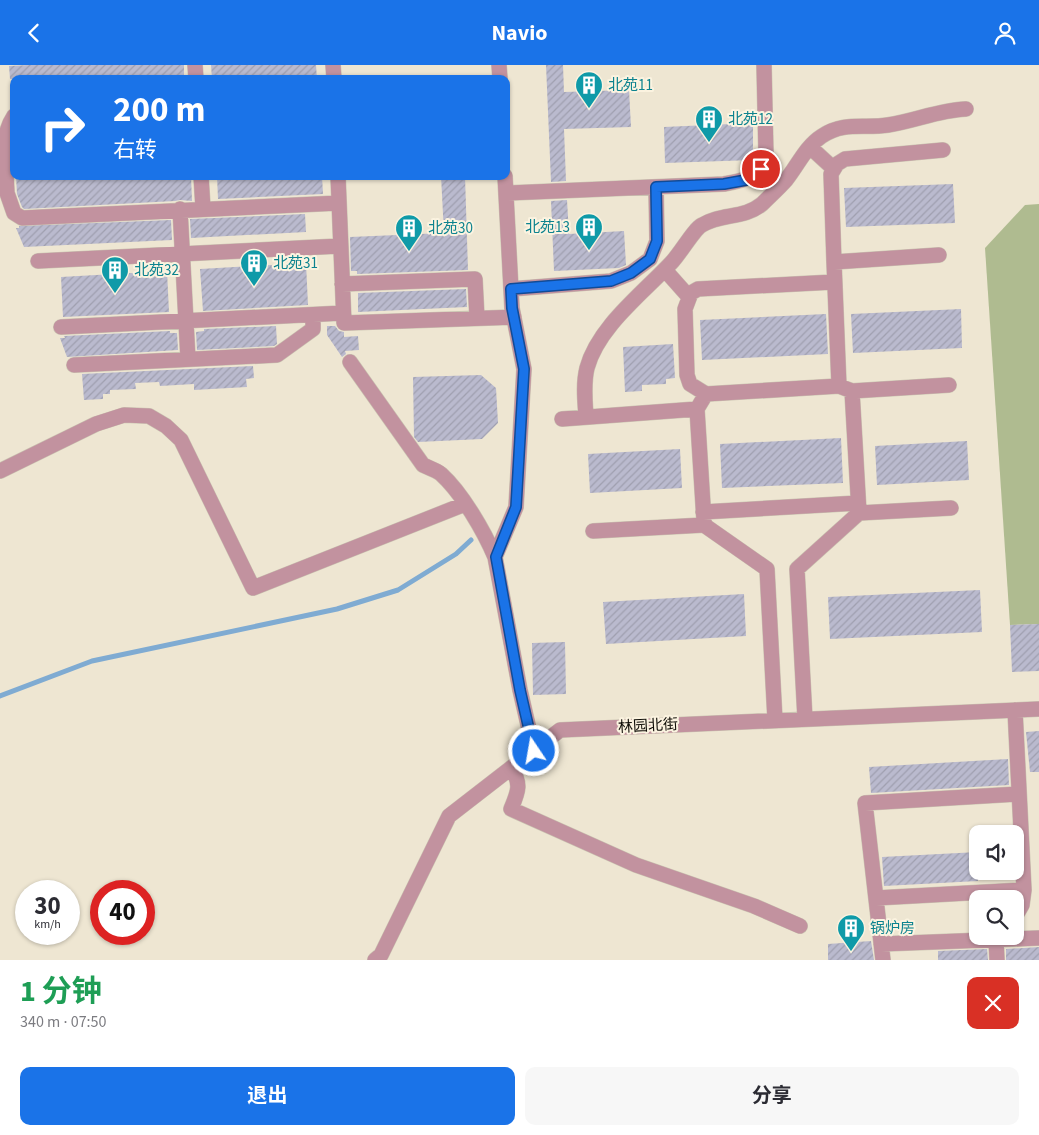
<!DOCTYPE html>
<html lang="zh">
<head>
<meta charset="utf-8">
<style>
  :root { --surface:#fff; --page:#f7f7f7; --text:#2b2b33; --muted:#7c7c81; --accent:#1a73e8 }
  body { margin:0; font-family:"Source Sans 3","Noto Sans SC",sans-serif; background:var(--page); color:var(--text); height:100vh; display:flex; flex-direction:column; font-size:19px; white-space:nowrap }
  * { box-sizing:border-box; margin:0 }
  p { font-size:16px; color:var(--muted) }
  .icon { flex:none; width:28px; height:28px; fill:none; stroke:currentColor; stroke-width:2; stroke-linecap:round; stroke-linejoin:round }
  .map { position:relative; height:895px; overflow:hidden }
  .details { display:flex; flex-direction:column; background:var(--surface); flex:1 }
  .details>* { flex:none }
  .hud { position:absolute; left:10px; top:10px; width:500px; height:105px; border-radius:10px; box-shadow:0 1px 4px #0004; background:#1a73e8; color:#fff; overflow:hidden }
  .fabs { position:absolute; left:969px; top:760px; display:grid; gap:10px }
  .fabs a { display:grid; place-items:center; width:55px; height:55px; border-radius:10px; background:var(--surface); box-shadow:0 1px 4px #0004; font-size:25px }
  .speed { position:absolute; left:15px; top:815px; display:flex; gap:10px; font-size:25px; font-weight:700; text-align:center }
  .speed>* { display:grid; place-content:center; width:65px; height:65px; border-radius:50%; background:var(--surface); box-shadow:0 1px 4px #0004; line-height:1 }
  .speed small { font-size:12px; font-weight:400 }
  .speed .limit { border:8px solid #d22; background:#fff; color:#111 }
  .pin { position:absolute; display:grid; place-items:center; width:42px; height:42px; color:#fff; margin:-21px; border:2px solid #fff; border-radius:50%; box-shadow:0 1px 5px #0007 }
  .me { position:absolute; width:55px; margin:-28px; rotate:348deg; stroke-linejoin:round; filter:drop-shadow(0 0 4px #0008) }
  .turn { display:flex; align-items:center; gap:18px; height:105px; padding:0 20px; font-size:22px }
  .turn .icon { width:65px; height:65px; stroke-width:2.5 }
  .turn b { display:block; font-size:35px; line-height:42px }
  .round { display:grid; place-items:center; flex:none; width:52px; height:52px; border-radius:10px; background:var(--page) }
  .headline { display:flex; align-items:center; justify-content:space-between; height:85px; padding:0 20px }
  h1 { font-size:30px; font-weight:700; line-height:38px; color:#1e9e55 }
  .action { display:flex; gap:10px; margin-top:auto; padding:10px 20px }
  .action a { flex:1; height:58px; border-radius:10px; background:var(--accent); color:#fff; font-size:20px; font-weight:700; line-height:58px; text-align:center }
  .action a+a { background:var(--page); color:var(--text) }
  header { display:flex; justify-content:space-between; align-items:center; height:65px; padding:0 20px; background:var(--accent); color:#fff; font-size:22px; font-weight:700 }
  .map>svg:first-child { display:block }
</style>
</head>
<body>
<header><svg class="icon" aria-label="back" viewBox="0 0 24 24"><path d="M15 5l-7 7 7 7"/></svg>Navio<svg class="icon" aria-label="person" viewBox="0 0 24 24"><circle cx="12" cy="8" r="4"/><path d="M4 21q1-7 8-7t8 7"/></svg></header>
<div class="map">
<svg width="1039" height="895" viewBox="0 0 1039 895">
  <defs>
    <pattern id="building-hatch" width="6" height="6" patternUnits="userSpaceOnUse" patternTransform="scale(1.25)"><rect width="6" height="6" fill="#babace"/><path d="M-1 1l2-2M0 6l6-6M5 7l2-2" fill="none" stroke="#9f9faf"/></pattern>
  </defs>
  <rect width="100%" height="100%" fill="#eee6d2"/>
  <path fill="#afbb90" d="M1039,139v420l-29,1 -25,-377 40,-43z"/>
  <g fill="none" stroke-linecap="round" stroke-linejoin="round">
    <path stroke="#7fabd2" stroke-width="5" d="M0,631l92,-35 245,-52 61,-19 58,-36 15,-14"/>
  </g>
  <path fill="url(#building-hatch)" d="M29,0h155v14h-174l-1,-13z
    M211,0h105l1,14h-105z
    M546,0h17l1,27 65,-2 2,37 -67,2 2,52 -15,1z
    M753,58v37l-88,3 -1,-36z
    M16,111h175l1,25 -12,-1 -5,1 -151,8 -2,-2 -5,-13z
    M217,111h105l1,18 -105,5z
    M441,111h24l3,94 -111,4v-3h-6l-1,-34 94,-4z
    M953,119l2,39 -109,4 -2,-39z
    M567,135l2,34 55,-3 2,34 -7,3 -65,3 -3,-70z
    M305,149l1,18 -115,6 -1,-19z
    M171,155l1,20 -148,7 -8,-19h3v-2z
    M306,198l2,42 -105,6 -3,-42z
    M167,206l2,41 -106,5 -2,-40z
    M466,224l1,18 -109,5v-19z
    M961,244l1,39 -109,5 -2,-39z
    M826,249l2,40 -126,6 -2,-40z
    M276,261l1,18 -3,2 -77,4 -1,-18 8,-1v-2z
    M327,261h8l4,5 5,1v5l14,-1 1,14 -14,1 1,3 -4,3 -15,-22z
    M170,266v2h7l1,17 -111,7 -7,-19h5l-1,-2z
    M673,279l2,34 -9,1v5l-24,1v6l-17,1 -2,-45z
    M253,301l1,12 -8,1 1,8 -53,3v-6l-34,2 -1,-4 -24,1 1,6 -26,1v4h-7v5l-19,1 -2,-26z
    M481,310l15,13 2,35 -16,16 -64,3 -4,-5 -1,-60z
    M841,373l2,45 -121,5 -2,-44z
    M967,376l2,39 -92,5 -2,-39z
    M680,384l2,39 -92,5 -2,-39z
    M980,525l2,42 -152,7 -2,-42z
    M744,529l2,42 -140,8 -3,-42z
    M1039,559v47l-27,1 -2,-47z
    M565,577l1,52 -33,1 -1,-52z
    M1039,666v41h-9l-4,-40z
    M1008,694l1,26 -138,8 -2,-26z
    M978,787v29l-94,5 -2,-29z
    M871,876l3,19h-46v-16z
    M1039,882v13h-33v-11z
    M987,884l1,11h-50v-9z"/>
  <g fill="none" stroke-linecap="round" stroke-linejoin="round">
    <g stroke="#cac3b1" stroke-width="16">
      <path id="minor" d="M195,0l1,14
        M333,0l1,14
        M499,0l1,14
        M14,51c-8,12 -10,26 -9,39h9
        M810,82l24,22
        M5,90l2,38 7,20 8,5 317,-15
        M201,111l2,32
        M338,111l6,147 170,-6
        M505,111l7,132 12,61 -8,138 -21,50 25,133 14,61
        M506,128l218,-9c23,-4 33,-6 42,-29l-2,-90
        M180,144l8,150
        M38,196l302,-15
        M834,197l-3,-88 6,-10 8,-5 98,-9
        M665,205l24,27
        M342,219l133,-5 2,39
        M511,224l100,-8 20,-8 19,-14 7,-18 -1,-54
        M61,262l282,-14
        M350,297l73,103c6,3 13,5 18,9 21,19 43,57 54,83
        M74,300l203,-10 36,-26v-14
        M839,321l-5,-124 105,-7
        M852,326l7,121
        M706,329l-16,-10 -3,-9 -2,-66 6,-16 7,-4 136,-7
        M697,344l7,112
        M586,352c-1,-16 -3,-33 1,-49 11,-41 56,-75 84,-105 9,-9 23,-34 31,-38 19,-12 42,-6 60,-21 8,-8 17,-16 24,-24 12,-15 20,-34 36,-44 23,-15 42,-7 66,-11 27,-4 51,-15 78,-16
        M562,354l135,-10 9,-15 133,-8 13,5 97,-6
        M0,406l96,-47 28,-9 25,1 17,10 15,14 72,148 212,-84
        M703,447l155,-9
        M593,466l111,-6 63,44 8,151
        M805,654l-8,-150 62,-56 92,-5
        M511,703c11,16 7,24 0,41l125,56 118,41 46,20
        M876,833l148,-8
        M1015,852l7,-12 2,-15 -9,-180
        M881,879l158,-6
        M375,895l6,-5 68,-139 111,-86 479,-21
        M883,895l-18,-157 154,-9
        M997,895l-1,-21 3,-3"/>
    </g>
    <use href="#minor" stroke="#c2929f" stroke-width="15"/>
  </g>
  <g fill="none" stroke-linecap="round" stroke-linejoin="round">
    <g stroke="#114b97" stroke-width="12">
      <path id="route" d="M534,686l-14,-61 -24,-133 20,-50 8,-138 -12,-61 -1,-19 100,-8 20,-8 19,-14 7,-18 -1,-54 68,-3 22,-4 15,-11"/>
    </g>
    <use href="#route" stroke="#1a73e8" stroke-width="9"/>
  </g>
  <defs>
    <g id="building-pin" transform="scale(1.4375)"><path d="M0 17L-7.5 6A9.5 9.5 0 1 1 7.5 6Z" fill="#0f9aa8" stroke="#fbf3e0"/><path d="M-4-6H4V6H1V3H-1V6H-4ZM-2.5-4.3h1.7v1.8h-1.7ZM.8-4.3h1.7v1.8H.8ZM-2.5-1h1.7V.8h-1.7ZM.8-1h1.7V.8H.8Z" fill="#fff"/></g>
  </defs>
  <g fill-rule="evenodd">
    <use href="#building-pin" x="589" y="20"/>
    <use href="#building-pin" x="709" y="54"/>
    <use href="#building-pin" x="589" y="162"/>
    <use href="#building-pin" x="409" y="163"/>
    <use href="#building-pin" x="254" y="198"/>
    <use href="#building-pin" x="115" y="205"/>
    <use href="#building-pin" x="851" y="863"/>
  </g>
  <g text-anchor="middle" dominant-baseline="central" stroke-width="4" stroke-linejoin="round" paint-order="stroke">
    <g font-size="15" fill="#0d838f" stroke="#fbf3e0" text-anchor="start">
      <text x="608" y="20">北苑11</text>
      <text x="728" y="54">北苑12</text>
      <text x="570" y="162" text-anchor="end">北苑13</text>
      <text x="428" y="163">北苑30</text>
      <text x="273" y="198">北苑31</text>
      <text x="134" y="205">北苑32</text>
      <text x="870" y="863">锅炉房</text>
    </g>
    <g font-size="15" fill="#0e0c06" stroke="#fbf3e0">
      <text transform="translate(648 661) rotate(-3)">林园北街</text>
    </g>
  </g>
</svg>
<div class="fabs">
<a><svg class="icon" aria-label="sound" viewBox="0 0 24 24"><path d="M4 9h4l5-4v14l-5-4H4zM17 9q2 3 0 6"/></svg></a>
<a><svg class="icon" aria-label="search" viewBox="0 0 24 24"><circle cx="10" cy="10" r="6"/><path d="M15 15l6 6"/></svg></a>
</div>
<div class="speed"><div>30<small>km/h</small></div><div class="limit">40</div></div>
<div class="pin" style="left:761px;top:104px;background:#d93025"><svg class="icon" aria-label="arrive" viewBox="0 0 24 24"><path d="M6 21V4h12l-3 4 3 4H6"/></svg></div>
<svg class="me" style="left:534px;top:686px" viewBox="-20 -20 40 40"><circle r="17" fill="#1a73e8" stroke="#fff" stroke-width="3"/><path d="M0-11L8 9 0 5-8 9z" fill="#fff"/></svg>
<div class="hud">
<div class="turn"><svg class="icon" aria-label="right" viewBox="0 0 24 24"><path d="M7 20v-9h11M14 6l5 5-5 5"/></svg><div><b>200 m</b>右转</div></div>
</div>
</div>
<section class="details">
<div class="headline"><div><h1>1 分钟</h1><p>340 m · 07:50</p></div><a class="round" style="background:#d93025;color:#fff"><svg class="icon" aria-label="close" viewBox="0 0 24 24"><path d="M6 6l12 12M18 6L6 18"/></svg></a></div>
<div class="action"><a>退出</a><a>分享</a></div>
</section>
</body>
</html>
